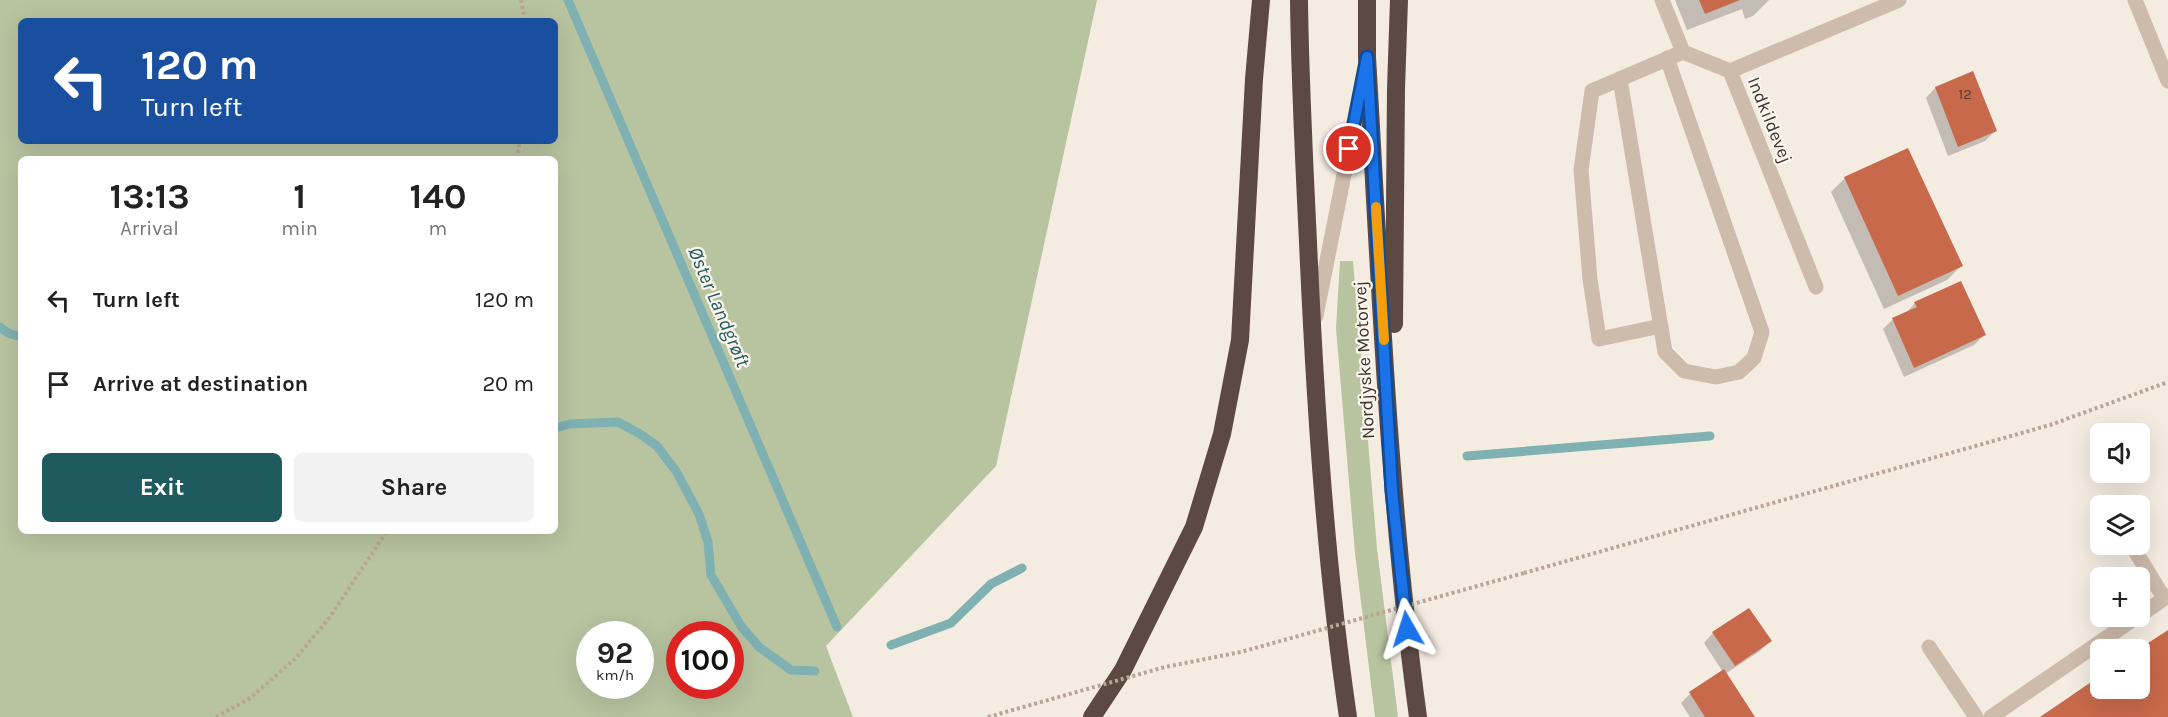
<!DOCTYPE html>
<html lang="en">
<head>
<meta charset="utf-8">
<style>
  :root { --surface:#fff; --page:#f2f2f2; --text:#222; --muted:#767676; --accent:#1f5a5e }
  body { margin:0; font-family:Karla,sans-serif; background:var(--page); color:var(--text); height:100vh; display:flex; flex-direction:column; font-size:22px; white-space:nowrap }
  * { box-sizing:border-box; margin:0 }
  p { font-size:20px; color:var(--muted) }
  .icon { flex:none; width:33px; height:33px; fill:none; stroke:currentColor; stroke-width:2; stroke-linecap:round; stroke-linejoin:round }
  .map { position:relative; flex:1; overflow:hidden }
  .panel { position:absolute; left:18px; top:156px; width:540px; height:378px; display:flex; flex-direction:column; background:var(--surface); border-radius:9px; box-shadow:0 6px 24px #0002 }
  .panel>* { flex:none }
  .banner { position:absolute; left:18px; top:18px; width:540px; height:126px; border-radius:9px; box-shadow:0 6px 24px #0002; background:#1a4fa0; color:#fff; overflow:hidden }
  .controls { position:absolute; left:2090px; top:423px; display:grid; gap:12px }
  .controls a { display:grid; place-items:center; width:60px; height:60px; border-radius:9px; background:var(--surface); box-shadow:0 6px 24px #0002; font-size:30px }
  .speed { position:absolute; left:576px; top:621px; display:flex; gap:12px; font-size:30px; font-weight:700; text-align:center }
  .speed>* { display:grid; place-content:center; width:78px; height:78px; border-radius:50%; background:var(--surface); box-shadow:0 6px 24px #0002; line-height:1 }
  .speed small { font-size:15px; font-weight:400 }
  .speed .limit { border:9px solid #d22; background:#fff; color:#111 }
  .pin { position:absolute; display:grid; place-items:center; width:51px; height:51px; color:#fff; margin:-26px; border:3px solid #fff; border-radius:50%; box-shadow:0 2px 6px #0007 }
  .me { position:absolute; width:66px; margin:-33px; rotate:354deg; stroke-linejoin:round; filter:drop-shadow(0 0 4px #0008) }
  .turn { display:flex; align-items:center; gap:21px; height:126px; padding:0 24px; font-size:27px }
  .turn .icon { width:78px; height:78px; stroke-width:2.5 }
  .turn b { display:block; font-size:42px; line-height:51px }
  .eta { display:flex; justify-content:space-evenly; align-items:center; height:102px; text-align:center }
  .eta b { font-size:36px; font-weight:700; line-height:42px }
  .primary-button { display:flex; gap:12px; margin-top:auto; padding:12px 24px }
  .primary-button a { flex:1; height:69px; border-radius:9px; background:var(--accent); color:#fff; font-size:24px; font-weight:700; line-height:69px; text-align:center }
  .primary-button a+a { background:var(--page); color:var(--text) }
  ul { padding:0; list-style:none }
  li { display:flex; align-items:center; gap:18px; height:84px; padding:0 24px }
  li div { flex:1 }
  li b { display:block; font-size:22px }
  li em { font-style:normal }
  .map>svg:first-child { display:block }
</style>
</head>
<body>
<div class="map">
<svg width="2168" height="717" viewBox="0 0 2168 717">
  <rect width="100%" height="100%" fill="#f4ebe1"/>
  <path fill="#b8c4a0" fill-rule="evenodd" d="M0,0h1097l-101,466 -170,180 27,71h-853zM21,21h534v120h-534zM21,159h534v372h-534zM590,634h50v52h-50zM680,634h50v52h-50z
    M1340,261h13l24,288 21,168h-23l-20,-164 -19,-225z"/>
  <path fill="#0003" d="M1675,0h94l-16,16 -8,3 -3,-10 -55,21z
    M1972,73l23,58 -10,10 -37,15 -22,-58 9,-10z
    M1845,178l116,88 -14,14 -63,29 -53,-117z
    M1915,303l69,32 -10,10 -70,32 -21,-48 10,-10 13,-6z
    M1713,633l57,8 -10,10 -35,23 28,43h-63l-9,-14 9,-9 33,-22 -19,-29z"/>
  <g fill="none" stroke-linecap="round" stroke-linejoin="round">
    <path stroke="#7fb0b2" stroke-width="9" d="M568,0l269,627
      M0,327l8,6 13,4
      M555,428l15,-4 48,-2 22,12 17,12 19,25 23,43 9,28 3,33 30,51 18,21 32,23 24,1
      M1467,456l243,-20
      M891,645l60,-22 40,-39 31,-16"/>
  </g>
  <path fill="#c8694b" d="M1699,0h41l-35,14z
    M1973,71l24,60 -39,16 -23,-60z
    M1908,148l55,118 -65,30 -54,-119z
    M1961,281l25,54 -72,33 -22,-50 25,-11 -3,-5z
    M1749,608l23,33 -37,25 -23,-34z
    M2168,630v87h-128l60,-41v12h39v-39z
    M1724,669l31,48h-50l-16,-25z"/>
  <g fill="none" stroke-linecap="round" stroke-linejoin="round">
    <path stroke="#b9a596" stroke-width="4" stroke-dasharray="3 3" stroke-linecap="butt" d="M521,0l4,21
      M517,159l3,-18
      M1524,573l526,-148 118,-43
      M216,717l33,-18 46,-40 35,-42 57,-86"/>
    <path stroke="#cdbbac" stroke-width="15" d="M1662,0l21,52 47,19
      M1620,79l45,273 19,19 32,6 23,-5 15,-14 8,-26 -95,-274
      M1316,316l48,-242
      M1661,326l-62,13 -9,-60 -9,-109 11,-79 91,-39
      M2131,544l33,54
      M2139,616l29,-20
      M1929,647l47,70
      M1991,717l147,-101"/>
    <path stroke="#cdbbac" stroke-width="15" d="M2135,0l33,81
      M1816,287l-86,-216 169,-71"/>
    <path stroke="#5c4a42" stroke-width="18" d="M1299,0c1,88 6,176 10,264 7,151 17,303 39,453
      M1367,0v57c13,220 21,441 51,660
      M1394,324l2,-235 3,-89
      M1092,717l31,-47 71,-143 28,-93 18,-94 14,-261 7,-79"/>
    <path stroke="#b9a596" stroke-width="4" stroke-dasharray="3 3" stroke-linecap="butt" d="M988,717l177,-50 76,-15 283,-79"/>
  </g>
  <g fill="none" stroke-linecap="round" stroke-linejoin="round">
    <g stroke="#114b97" stroke-width="15">
      <path id="route" d="M1349,149l18,-92 25,434 15,138"/>
    </g>
    <use href="#route" stroke="#1a73e8" stroke-width="10"/>
    <path stroke="#f59e0b" stroke-width="10" d="M1376,207l8,133"/>
  </g>
  <g text-anchor="middle" dominant-baseline="central" stroke-width="4.5" stroke-linejoin="round" paint-order="stroke">
    <g font-size="15" fill="#5e3e33">
      <text x="1965" y="94">12</text>
    </g>
    <g font-size="18" fill="#3b302b" stroke="#fbf5ee">
      <text transform="translate(1770 120) rotate(68)">Indkildevej</text>
      <text transform="translate(1364 360) rotate(-93)">Nordjyske Motorvej</text>
    </g>
    <g font-size="20" font-style="italic" fill="#1f5a5e" stroke="#fbf5ee">
      <text transform="translate(719 307) rotate(67)">Øster Landgrøft</text>
    </g>
  </g>
</svg>
<div class="controls">
<a><svg class="icon" aria-label="sound" viewBox="0 0 24 24"><path d="M4 9h4l5-4v14l-5-4H4zM17 9q2 3 0 6"/></svg></a>
<a><svg class="icon" aria-label="layers" viewBox="0 0 24 24"><path d="M12 4l9 5-9 5-9-5zM3 14l9 5 9-5"/></svg></a>
<a>+</a>
<a>−</a>
</div>
<div class="speed"><div>92<small>km/h</small></div><div class="limit">100</div></div>
<div class="pin" style="left:1349px;top:149px;background:#d93025"><svg class="icon" aria-label="arrive" viewBox="0 0 24 24"><path d="M6 21V4h12l-3 4 3 4H6"/></svg></div>
<svg class="me" style="left:1407px;top:629px" viewBox="-20 -20 40 40"><path d="M0-17L14 15 0 8-14 15z" fill="#1a73e8" stroke="#fff" stroke-width="4"/></svg>
<div class="banner">
<div class="turn"><svg class="icon" aria-label="left" viewBox="0 0 24 24"><path d="M17 20v-9H6M10 6l-5 5 5 5"/></svg><div><b>120 m</b>Turn left</div></div>
</div>
<section class="panel">
<div class="eta">
<div><b>13:13</b><p>Arrival</p></div>
<div><b>1</b><p>min</p></div>
<div><b>140</b><p>m</p></div>
</div>
<ul>
<li><svg class="icon" aria-label="left" viewBox="0 0 24 24"><path d="M17 20v-9H6M10 6l-5 5 5 5"/></svg><div><b>Turn left</b></div><em>120 m</em></li>
<li><svg class="icon" aria-label="arrive" viewBox="0 0 24 24"><path d="M6 21V4h12l-3 4 3 4H6"/></svg><div><b>Arrive at destination</b></div><em>20 m</em></li>
</ul>
<div class="primary-button"><a>Exit</a><a>Share</a></div>
</section>
</div>
</body>
</html>
